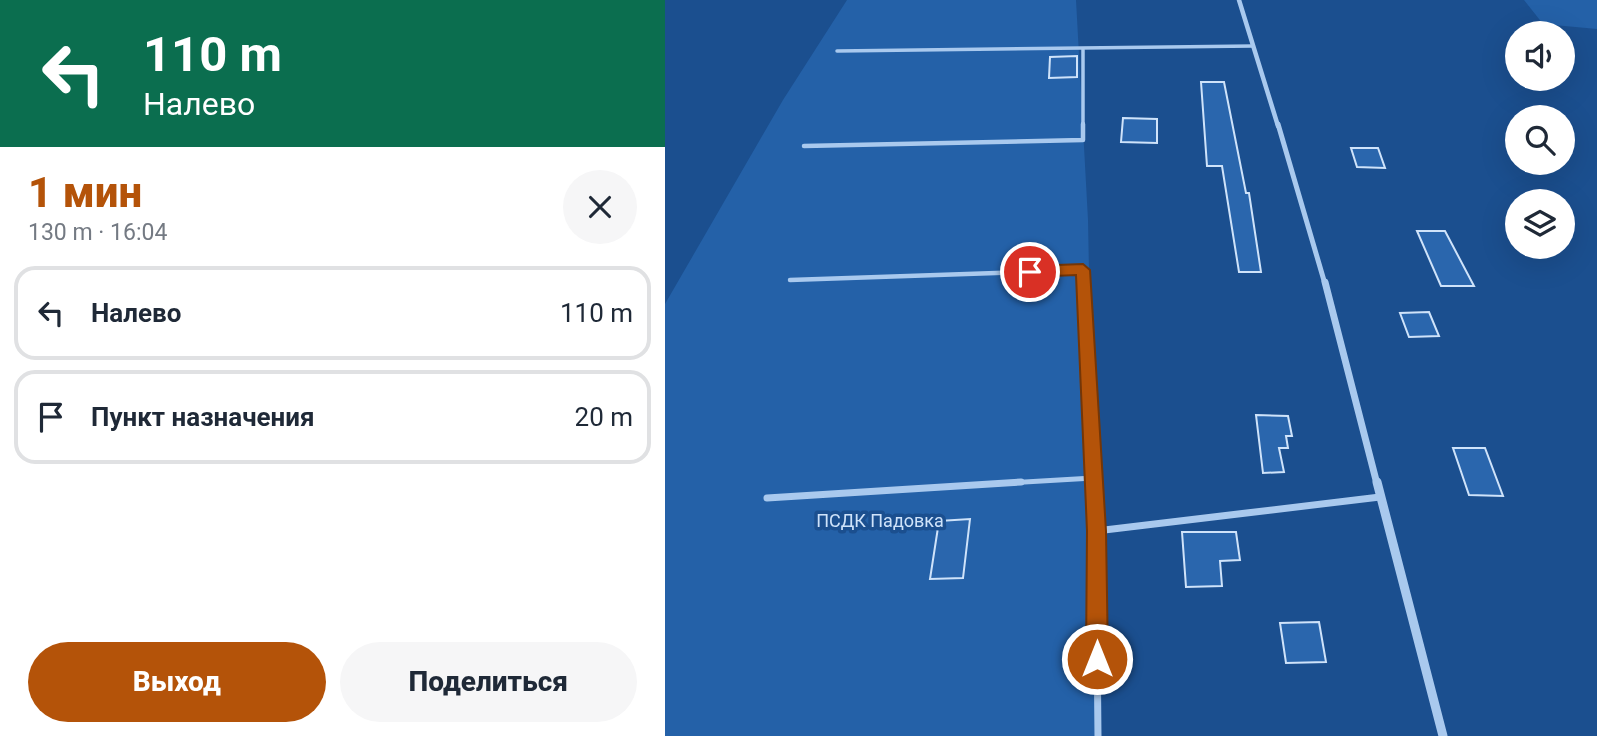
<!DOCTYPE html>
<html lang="ru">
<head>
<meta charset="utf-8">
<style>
  :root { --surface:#fff; --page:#f6f6f7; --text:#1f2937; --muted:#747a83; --line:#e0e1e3; --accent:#b45309 }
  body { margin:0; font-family:Roboto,sans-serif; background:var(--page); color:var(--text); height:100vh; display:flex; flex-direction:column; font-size:26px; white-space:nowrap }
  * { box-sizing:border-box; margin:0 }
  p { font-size:23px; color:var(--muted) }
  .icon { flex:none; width:38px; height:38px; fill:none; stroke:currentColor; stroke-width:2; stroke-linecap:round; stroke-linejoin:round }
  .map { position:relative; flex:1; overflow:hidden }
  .details { display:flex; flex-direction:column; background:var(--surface); width:665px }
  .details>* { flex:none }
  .hud { background:#0b6e4f; color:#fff; overflow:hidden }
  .tools { position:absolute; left:840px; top:21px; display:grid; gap:14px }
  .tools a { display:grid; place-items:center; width:70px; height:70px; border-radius:50%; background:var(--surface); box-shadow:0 7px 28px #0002; font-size:35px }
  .pin { position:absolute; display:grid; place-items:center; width:60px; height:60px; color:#fff; margin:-30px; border:4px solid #fff; border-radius:50%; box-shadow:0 2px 7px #0007 }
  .me { position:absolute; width:77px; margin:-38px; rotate:0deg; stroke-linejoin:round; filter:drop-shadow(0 0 5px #0008) }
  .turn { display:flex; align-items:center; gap:24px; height:147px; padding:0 28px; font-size:32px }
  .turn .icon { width:91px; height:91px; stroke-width:2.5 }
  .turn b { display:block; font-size:49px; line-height:60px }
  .round { display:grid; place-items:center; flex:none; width:74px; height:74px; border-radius:37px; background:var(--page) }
  .summary { display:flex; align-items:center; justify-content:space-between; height:119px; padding:0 28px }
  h1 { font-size:42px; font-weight:800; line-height:52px; color:var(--accent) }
  .button { display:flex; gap:14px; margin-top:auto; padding:14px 28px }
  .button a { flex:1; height:80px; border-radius:42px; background:var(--accent); color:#fff; font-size:28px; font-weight:800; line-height:80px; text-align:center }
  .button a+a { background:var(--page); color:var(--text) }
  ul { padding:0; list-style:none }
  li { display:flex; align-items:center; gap:21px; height:94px; margin:0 14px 10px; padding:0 14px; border:4px solid var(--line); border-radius:21px }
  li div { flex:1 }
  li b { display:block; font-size:26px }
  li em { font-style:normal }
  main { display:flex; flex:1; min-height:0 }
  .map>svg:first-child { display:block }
</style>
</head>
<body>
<main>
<section class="details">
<div class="hud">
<div class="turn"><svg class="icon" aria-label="left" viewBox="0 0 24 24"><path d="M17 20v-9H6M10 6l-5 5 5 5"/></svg><div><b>110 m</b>Налево</div></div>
</div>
<div class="summary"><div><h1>1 мин</h1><p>130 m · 16:04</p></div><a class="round"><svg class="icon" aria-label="close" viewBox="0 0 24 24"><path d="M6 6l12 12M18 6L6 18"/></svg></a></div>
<ul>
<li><svg class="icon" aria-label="left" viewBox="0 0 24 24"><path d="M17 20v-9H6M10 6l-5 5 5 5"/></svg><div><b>Налево</b></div><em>110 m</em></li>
<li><svg class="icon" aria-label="arrive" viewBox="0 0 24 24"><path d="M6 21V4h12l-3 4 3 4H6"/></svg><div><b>Пункт назначения</b></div><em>20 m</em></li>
</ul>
<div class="button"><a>Выход</a><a>Поделиться</a></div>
</section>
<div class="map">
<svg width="932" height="736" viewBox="0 0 932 736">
  <rect width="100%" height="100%" fill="#1b4f8f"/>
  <path fill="#2461a8" d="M182,0h229l12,220 10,516h-433v-432l118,-204z
    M859,0h73v29l-54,-5z"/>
  <path fill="#2a66ad" stroke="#cfe3fa" stroke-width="2" d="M412,56v21l-28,1 1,-21z
    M536,82h23l22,111h3l12,79h-22l-17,-106h-15z
    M458,118l34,1v24l-36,-1z
    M686,148h27l7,20 -28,-1z
    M752,231h28l29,55h-33z
    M764,312l10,24 -30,1 -9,-24z
    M591,415l32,1 4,20h-6l2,12h-9l5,24 -21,1z
    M788,448h32l18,48 -34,-1z
    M305,519l-7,59 -33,1 9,-58z
    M517,532h54l4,28 -20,1 2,25 -36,1z
    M654,622l7,40 -40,1 -6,-40z"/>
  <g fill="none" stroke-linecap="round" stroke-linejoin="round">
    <path stroke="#a9c9ee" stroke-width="3.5" d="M418,48v78
      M172,51l416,-5"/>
    <path stroke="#a9c9ee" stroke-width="4.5" d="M139,146l279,-6v-16
      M125,280l293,-10 1,14"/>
    <path stroke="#a9c9ee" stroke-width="5" d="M419,282l10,202
      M328,484l100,-6"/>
    <path stroke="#a9c9ee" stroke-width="7" d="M429,482l2,49
      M102,498l254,-16
      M433,736l-2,-205 284,-34"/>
    <path stroke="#a9c9ee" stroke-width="4.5" d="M574,0l39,126"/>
    <path stroke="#a9c9ee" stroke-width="5" d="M613,124l47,160"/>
    <path stroke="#a9c9ee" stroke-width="7" d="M660,282l52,202"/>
    <path stroke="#a9c9ee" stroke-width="9" d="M712,482l66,254"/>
  </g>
  <path fill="#b45309" stroke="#753606" stroke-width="2" d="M418,264l7,6 16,261 2,128 -3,7 -8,4 -8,-4 -3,-7 1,-128 -11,-256 -46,2 -7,-5 7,-6z"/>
  <g text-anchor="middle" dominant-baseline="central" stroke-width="7" stroke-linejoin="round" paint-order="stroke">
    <g font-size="18" fill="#cfe3fa" stroke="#1b4f8f">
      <text x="215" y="520">ПСДК Падовка</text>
    </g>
  </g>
</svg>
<div class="tools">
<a><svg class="icon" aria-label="sound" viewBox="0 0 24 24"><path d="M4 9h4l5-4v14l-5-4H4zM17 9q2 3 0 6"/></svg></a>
<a><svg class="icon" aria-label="search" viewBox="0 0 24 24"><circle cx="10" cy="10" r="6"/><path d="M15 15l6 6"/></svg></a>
<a><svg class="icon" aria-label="layers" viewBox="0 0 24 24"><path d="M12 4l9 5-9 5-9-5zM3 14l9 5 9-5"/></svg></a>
</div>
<div class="pin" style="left:365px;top:272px;background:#d93025"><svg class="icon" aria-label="arrive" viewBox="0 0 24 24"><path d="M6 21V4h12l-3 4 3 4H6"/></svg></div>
<svg class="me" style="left:432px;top:659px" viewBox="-20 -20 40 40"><circle r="17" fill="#b45309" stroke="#fff" stroke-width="3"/><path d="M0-11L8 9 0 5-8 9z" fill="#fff"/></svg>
</div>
</main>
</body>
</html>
